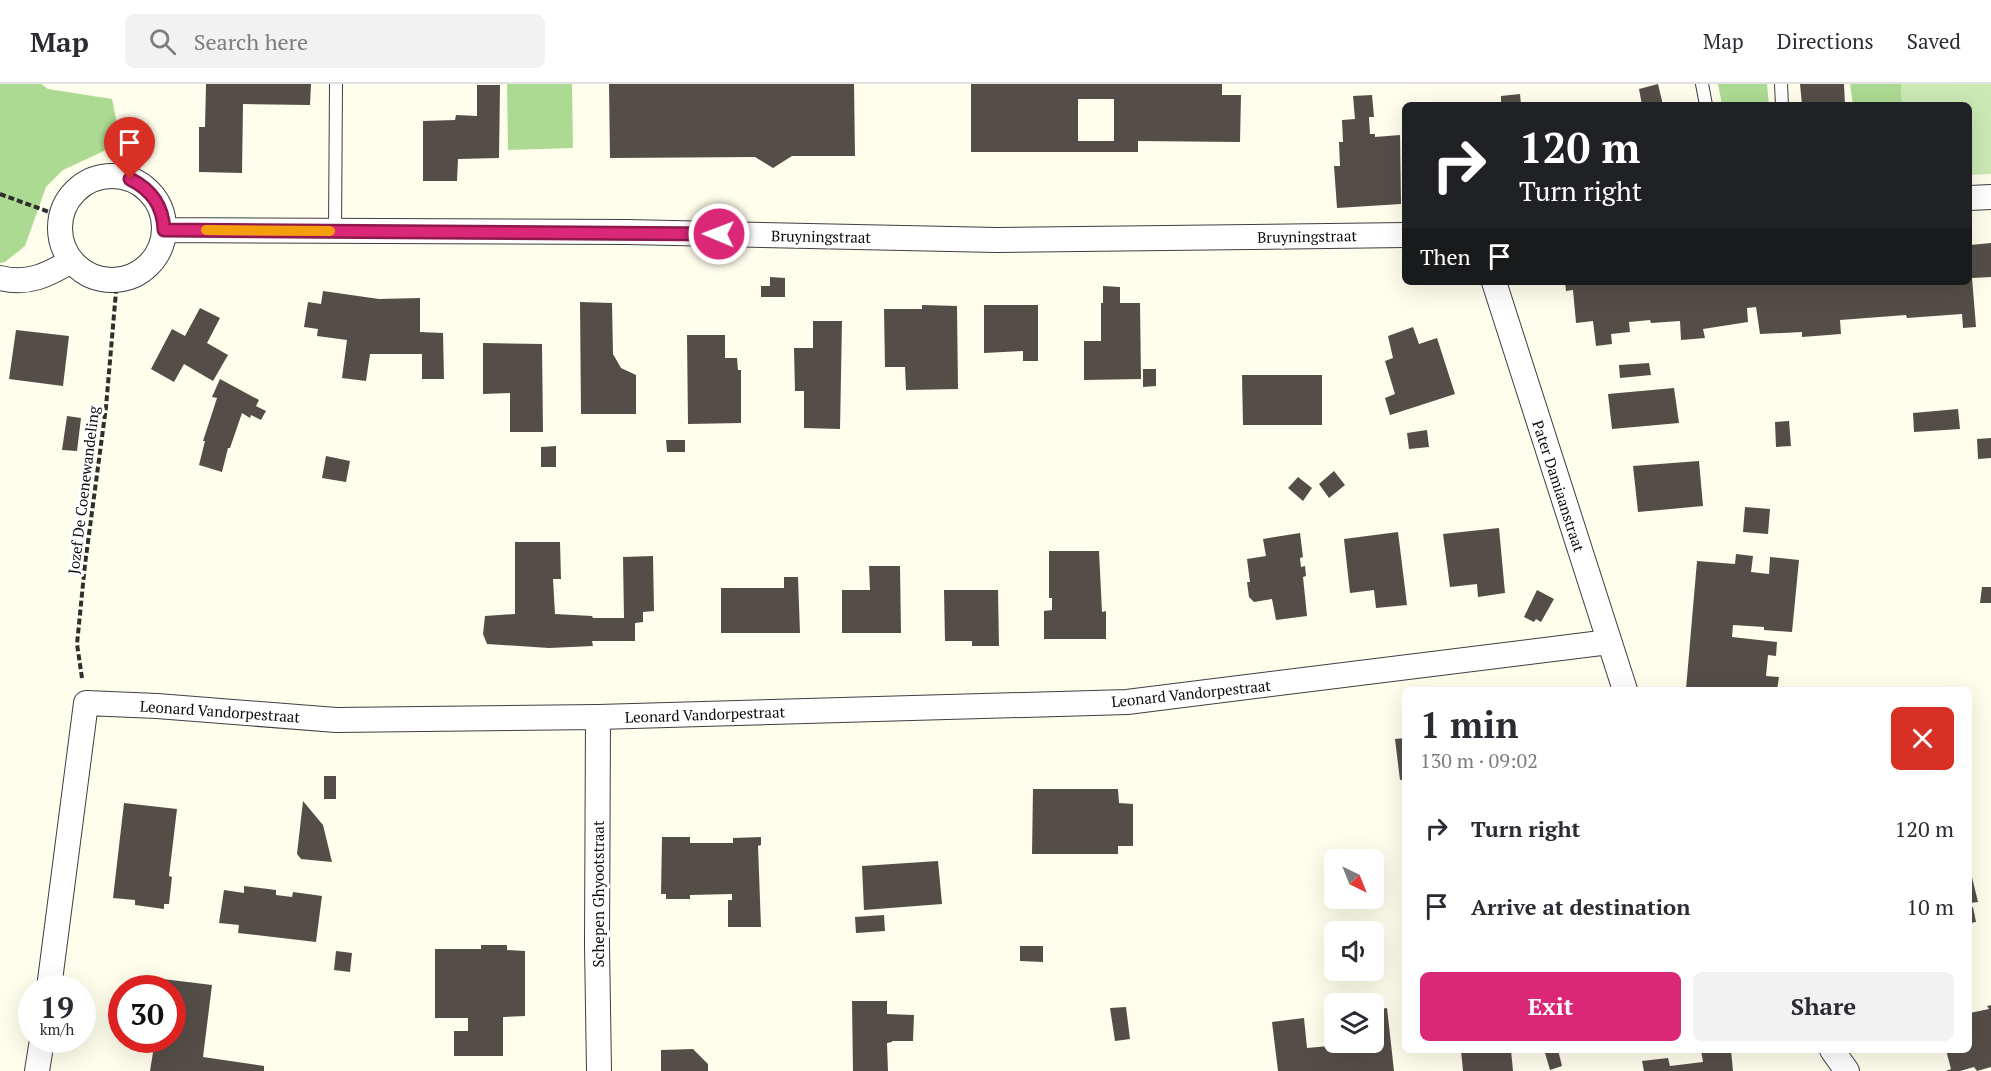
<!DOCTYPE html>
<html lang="en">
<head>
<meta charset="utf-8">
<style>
  :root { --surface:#fff; --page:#f2f2f3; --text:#2b2b33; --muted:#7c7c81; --line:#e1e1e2; --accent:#db2777 }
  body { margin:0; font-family:"PT Serif",serif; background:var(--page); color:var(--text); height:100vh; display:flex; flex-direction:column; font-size:22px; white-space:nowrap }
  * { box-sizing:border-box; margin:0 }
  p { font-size:20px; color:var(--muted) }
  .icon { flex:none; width:33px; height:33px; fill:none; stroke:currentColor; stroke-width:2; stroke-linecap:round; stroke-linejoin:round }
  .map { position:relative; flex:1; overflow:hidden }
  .panel { position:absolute; left:1402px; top:603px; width:570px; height:366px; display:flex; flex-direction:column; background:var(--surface); border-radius:9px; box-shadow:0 6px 24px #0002 }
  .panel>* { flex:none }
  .top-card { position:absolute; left:1402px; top:18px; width:570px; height:183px; border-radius:9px; box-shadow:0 6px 24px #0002; background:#202124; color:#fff; overflow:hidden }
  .needle { width:39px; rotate:137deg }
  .tools { position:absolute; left:1324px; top:765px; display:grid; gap:12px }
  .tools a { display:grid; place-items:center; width:60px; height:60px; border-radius:9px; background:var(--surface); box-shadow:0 6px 24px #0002; font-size:30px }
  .speed { position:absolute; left:18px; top:891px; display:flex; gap:12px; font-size:30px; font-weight:700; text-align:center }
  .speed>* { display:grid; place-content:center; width:78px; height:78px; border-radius:50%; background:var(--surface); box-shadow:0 6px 24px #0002; line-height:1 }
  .speed small { font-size:15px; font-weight:400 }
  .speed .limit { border:9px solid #d22; background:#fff; color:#111 }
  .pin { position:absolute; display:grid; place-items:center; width:51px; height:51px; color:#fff; margin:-62px -26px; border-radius:50% 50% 50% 0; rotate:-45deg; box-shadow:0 0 6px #0007 }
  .pin .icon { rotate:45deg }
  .me { position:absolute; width:66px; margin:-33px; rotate:271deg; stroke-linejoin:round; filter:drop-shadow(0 0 4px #0008) }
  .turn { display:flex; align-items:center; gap:21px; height:126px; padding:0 18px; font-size:27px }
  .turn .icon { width:78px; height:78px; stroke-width:2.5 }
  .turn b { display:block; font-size:42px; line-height:51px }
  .then { display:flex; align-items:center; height:57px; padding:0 18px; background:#0003; gap:12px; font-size:22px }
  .round { display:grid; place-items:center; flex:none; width:63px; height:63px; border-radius:9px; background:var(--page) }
  .head { display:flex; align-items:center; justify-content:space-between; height:102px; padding:0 18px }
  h1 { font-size:36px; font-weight:800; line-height:45px }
  .action { display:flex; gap:12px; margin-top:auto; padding:12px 18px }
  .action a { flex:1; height:69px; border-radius:9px; background:var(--accent); color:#fff; font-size:24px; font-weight:800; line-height:69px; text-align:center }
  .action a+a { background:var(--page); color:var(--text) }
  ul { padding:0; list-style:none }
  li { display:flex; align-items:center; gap:18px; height:78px; padding:0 18px }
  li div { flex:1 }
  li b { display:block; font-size:22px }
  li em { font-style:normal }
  header { display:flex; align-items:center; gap:36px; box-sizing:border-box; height:84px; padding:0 30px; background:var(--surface); border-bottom:2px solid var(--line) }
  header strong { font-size:28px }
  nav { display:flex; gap:33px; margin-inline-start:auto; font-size:21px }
  .search { width:420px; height:54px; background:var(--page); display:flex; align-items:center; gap:15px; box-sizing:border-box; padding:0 21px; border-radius:9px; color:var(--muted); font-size:22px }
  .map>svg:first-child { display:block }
</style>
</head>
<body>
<header>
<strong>Map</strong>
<div class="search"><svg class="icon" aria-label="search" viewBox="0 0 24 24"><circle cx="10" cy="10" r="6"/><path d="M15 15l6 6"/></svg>Search here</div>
<nav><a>Map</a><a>Directions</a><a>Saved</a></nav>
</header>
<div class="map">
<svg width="1991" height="987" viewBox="0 0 1991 987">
  <rect width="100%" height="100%" fill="#fffdeb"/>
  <path fill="#cbe9b4" d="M1901,0h90v90l-21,1v-70h-68z"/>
  <path fill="#adda93" d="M0,0h41l7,5 64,10 9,44 -58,27 -17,17 -21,59 -20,16 -5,1z
    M507,0h65l1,64 -65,2z
    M1718,0h49l2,21h-47z
    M1850,0h51l1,21h-49z"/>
  <path fill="#554e48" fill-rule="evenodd" d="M206,0h105l-1,21 -67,-1 -1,69 -43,-1v-45h6z
    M609,0h245l1,72h-63l-19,12 -18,-11 -145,1z
    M971,0h251v11h19l-1,47 -102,-1v11h-167zM1078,15h36v42h-36z
    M1658,0l5,21h-21l-3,-16z
    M1800,0h44l1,21h-43z
    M477,1h23l-1,73 -41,1 -1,22h-34v-60l32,-1 1,-5 21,1z
    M1520,10l1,11h-20v-9z
    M1372,11l2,22h-5l1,17h5v3l25,-2 1,69 -64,4 -3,-42h6l-1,-24h4l-1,-22 13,-1 -2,-23z
    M1991,159v34l-19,1 4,49 -13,1 -1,-14 -55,4 -1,-3 -66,5 1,14 -39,3v-5l-42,2 -4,-27 -9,1 1,14 -45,7 2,9 -24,2 -1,-19 -29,2 -1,-3 -21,2 1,10 -19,2 1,10 -16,2 -3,-25 -17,2 -3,-33 -7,1 -1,-9h405v-37z
    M770,193l15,1v19h-24v-11h9z
    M1103,202l17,1v16h20l1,76 -57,1v-39h17v-38h2z
    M323,207l56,8 41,-1v34l23,1 1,46h-22v-25h-52l-4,27 -24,-3 5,-38 -30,-4 1,-7 -14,-2 4,-25 13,2z
    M580,218l32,1 1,51 8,14 15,7v39h-55z
    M922,221l35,1 1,83 -52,1 -1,-23h-20l-1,-58h38z
    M984,221h54v56h-15v-10l-39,2z
    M200,224l20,10 -13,25 21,12 -15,26 -29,-17 -10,18 -23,-13 21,-40 13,7z
    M813,237h29l-2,108 -36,-1v-37h-9l-1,-43h19z
    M1413,243l6,17 18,-6 18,56 -65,21 -5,-17 10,-4 -10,-33 8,-3 -5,-22z
    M16,246l53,6 -6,50 -54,-7z
    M687,251h38v23h12l1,12h3v53l-53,1z
    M483,259l59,1 1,88h-33v-39l-27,1z
    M1649,279l2,12 -31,3 -1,-13z
    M1143,285h13v17l-13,1z
    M1242,291h80v50h-79z
    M220,295l39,21 -3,6 10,5 -5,9 -10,-5 -1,3 -8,-5 -12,35h-2l-6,24 -23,-7 6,-24h-2l14,-43 -5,-1z
    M1674,304l5,35 -67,6 -4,-35z
    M1958,325l2,20 -46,3 -1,-19z
    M67,332l14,2 -4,33 -15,-1z
    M1789,337l2,25 -15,1 -1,-25z
    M1427,346l2,17 -20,2 -2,-16z
    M1991,354v20l-13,1 -1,-20z
    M666,356h19v12h-18z
    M556,362v21h-15v-20z
    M326,372l24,5 -4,21 -24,-4z
    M1699,377l4,45 -65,6 -5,-46z
    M1334,387l11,14 -16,13 -10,-14z
    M1298,393l14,11 -9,13 -15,-13z
    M1745,423l25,2 -2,25 -25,-2z
    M1499,444l6,65 -27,4 -1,-13 -27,3 -7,-53z
    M1398,448l9,73 -31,3 -2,-18 -24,3 -6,-54z
    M1300,449l3,24 -3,1 1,9 4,-1 1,10 -3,1 4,39 -31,4 -4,-21 -18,3 -5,-5 -2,-15h3l-3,-23 19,-3 -3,-17z
    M515,458h45l1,37h-8l2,35 37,2 1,2h31l-1,-61 30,-1 1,55 -11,1v10l-8,1v18h-43l1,5 -44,2 -62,-4 -4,-10 2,-18 30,-2z
    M1049,467h50l3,61 4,-1v28h-62v-28l8,-1v-12h-3z
    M1736,470l17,2 -2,16 18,2 1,-17 29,3 -7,72 -28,-2v-3l-31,-2 -1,12 45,5 -1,14 -8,-1 -2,21 13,1 -2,13 -91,-1 11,-128 38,3z
    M869,482h31l1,67h-59v-43h28z
    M784,493h14l2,56h-79v-45h63z
    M1982,503h9v16h-11z
    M944,506h54l1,56h-27v-5h-27z
    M1537,506l17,9 -13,23 -5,-3 -2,3 -10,-5z
    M1406,654v41l-6,1 -5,-41z
    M324,692h12v23h-12z
    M1033,705h85l1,14 14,1v42h-15v8h-86z
    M303,717l20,24 9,37 -31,-3 -4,-5z
    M124,719l53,6 -8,67 3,1 -3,27h-5v5l-29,-4v-5l-22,-2z
    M662,753h28v6h43v-5l28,-1v8l-3,1 3,81h-33v-27h4v-6l-42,1v4h-24v-5h-5z
    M938,777l4,43 -78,6 -2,-44z
    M1970,785l8,33 -8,1z
    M244,802l32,4v5l16,2 1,-5 29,4 -6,46 -78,-9 1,-8 -20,-2 5,-33 20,3z
    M1973,823l3,15 -6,1v-15z
    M884,831l1,16 -29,2 -1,-16z
    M481,861h26v5l18,1v65l-22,1v39h-49v-25h14v-13h-33v-69h46z
    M1020,862h23v16l-23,-1z
    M336,867l16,2 -2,19 -16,-2z
    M163,895l49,6 -9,72 61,9v5h-114l5,-31h17v-52h-10z
    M852,917h35v13l27,1 -1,26h-21v1l-5,1 1,28h-35z
    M1991,921v62l-14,4 -3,-4 -14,4h-14l5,-2 -5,-19h24v-18l2,-1 -2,-18 19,-4 -2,-3z
    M1126,923l4,32 -15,2 -5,-33z
    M1387,924l7,63h-116l-6,-49 32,-4 3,30 67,-6v-32z
    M693,965l15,15v7h-47v-21z
    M1461,966h50l2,21h-50z
    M1553,966h5l4,16 -12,4 -5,-17z
    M1701,966h30l2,21h-89l-2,-10 26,-3 2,8 33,-4z"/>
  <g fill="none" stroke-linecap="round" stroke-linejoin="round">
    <g stroke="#3f3f3f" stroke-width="14">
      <path id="service" d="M1702,0l4,21
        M1781,0l1,21
        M335,147l1,-147"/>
    </g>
    <g stroke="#3f3f3f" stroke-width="26">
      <path id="minor" d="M60 144a52 52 0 1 1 104 0a52 52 0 1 1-104 0Z
        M1970,114l21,-1
        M164,146l463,2 370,8 409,-5
        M0,194c28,7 48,-3 71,-17
        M1494,198l131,408
        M598,633l-1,228 2,126
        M49,904l37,-285 71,3 179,14 262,-3 529,-15 482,-60
        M1832,966l15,21
        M37,987l5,-31"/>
    </g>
    <path stroke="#2e2e2e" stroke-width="4" stroke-dasharray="6 3" stroke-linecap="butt" d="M0,110l60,22
      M82,594l-5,-34 8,-80 21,-157 11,-127"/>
    <use href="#service" stroke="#fff" stroke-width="12"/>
    <use href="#minor" stroke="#fff" stroke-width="24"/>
  </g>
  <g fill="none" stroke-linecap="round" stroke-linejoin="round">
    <g stroke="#8e194d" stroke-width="15">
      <path id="route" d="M130,95c22,11 33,27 34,51l555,4"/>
    </g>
    <use href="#route" stroke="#db2777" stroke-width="10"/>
    <path stroke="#f59e0b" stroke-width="10" d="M206,146l124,1"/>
  </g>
  <g text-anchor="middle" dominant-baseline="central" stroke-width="6" stroke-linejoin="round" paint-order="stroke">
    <g font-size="15" fill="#0c0c0c" stroke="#fff">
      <text transform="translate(821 152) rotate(1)">Bruyningstraat</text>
      <text transform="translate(1307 152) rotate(-1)">Bruyningstraat</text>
      <text transform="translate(1559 402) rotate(72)">Pater Damiaanstraat</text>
      <text transform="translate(83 406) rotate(-83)">Jozef De Coenewandeling</text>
      <text transform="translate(1191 609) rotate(-6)">Leonard Vandorpestraat</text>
      <text transform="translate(220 627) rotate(4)">Leonard Vandorpestraat</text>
      <text transform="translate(705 630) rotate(-2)">Leonard Vandorpestraat</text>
      <text transform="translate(598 810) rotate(-90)">Schepen Ghyootstraat</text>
    </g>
  </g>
</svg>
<div class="tools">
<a><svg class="needle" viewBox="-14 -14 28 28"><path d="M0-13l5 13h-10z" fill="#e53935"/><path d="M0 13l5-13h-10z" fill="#7c7c81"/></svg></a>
<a><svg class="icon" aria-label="sound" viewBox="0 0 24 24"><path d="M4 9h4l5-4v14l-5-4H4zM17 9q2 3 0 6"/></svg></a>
<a><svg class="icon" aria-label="layers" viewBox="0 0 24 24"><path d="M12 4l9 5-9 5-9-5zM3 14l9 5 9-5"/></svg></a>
</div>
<div class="speed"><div>19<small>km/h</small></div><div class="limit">30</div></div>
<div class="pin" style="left:130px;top:95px;background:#d93025"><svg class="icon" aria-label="arrive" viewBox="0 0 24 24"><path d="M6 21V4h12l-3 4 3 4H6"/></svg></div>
<svg class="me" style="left:719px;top:150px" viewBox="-20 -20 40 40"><circle r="17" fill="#db2777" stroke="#fff" stroke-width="3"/><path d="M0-11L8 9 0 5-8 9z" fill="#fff"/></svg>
<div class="top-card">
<div class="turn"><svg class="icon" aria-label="right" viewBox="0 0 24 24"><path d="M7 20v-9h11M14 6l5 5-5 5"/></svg><div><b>120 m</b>Turn right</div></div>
<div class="then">Then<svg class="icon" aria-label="arrive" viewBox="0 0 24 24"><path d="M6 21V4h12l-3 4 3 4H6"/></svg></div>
</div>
<section class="panel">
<div class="head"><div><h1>1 min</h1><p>130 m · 09:02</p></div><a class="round" style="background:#d93025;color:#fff"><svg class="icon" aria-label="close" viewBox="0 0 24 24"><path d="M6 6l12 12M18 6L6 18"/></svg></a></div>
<ul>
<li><svg class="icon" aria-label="right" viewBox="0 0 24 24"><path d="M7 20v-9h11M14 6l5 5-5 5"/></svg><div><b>Turn right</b></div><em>120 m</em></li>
<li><svg class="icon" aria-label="arrive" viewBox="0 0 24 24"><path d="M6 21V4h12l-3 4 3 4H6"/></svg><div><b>Arrive at destination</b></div><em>10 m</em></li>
</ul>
<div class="action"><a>Exit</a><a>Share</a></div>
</section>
</div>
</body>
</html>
